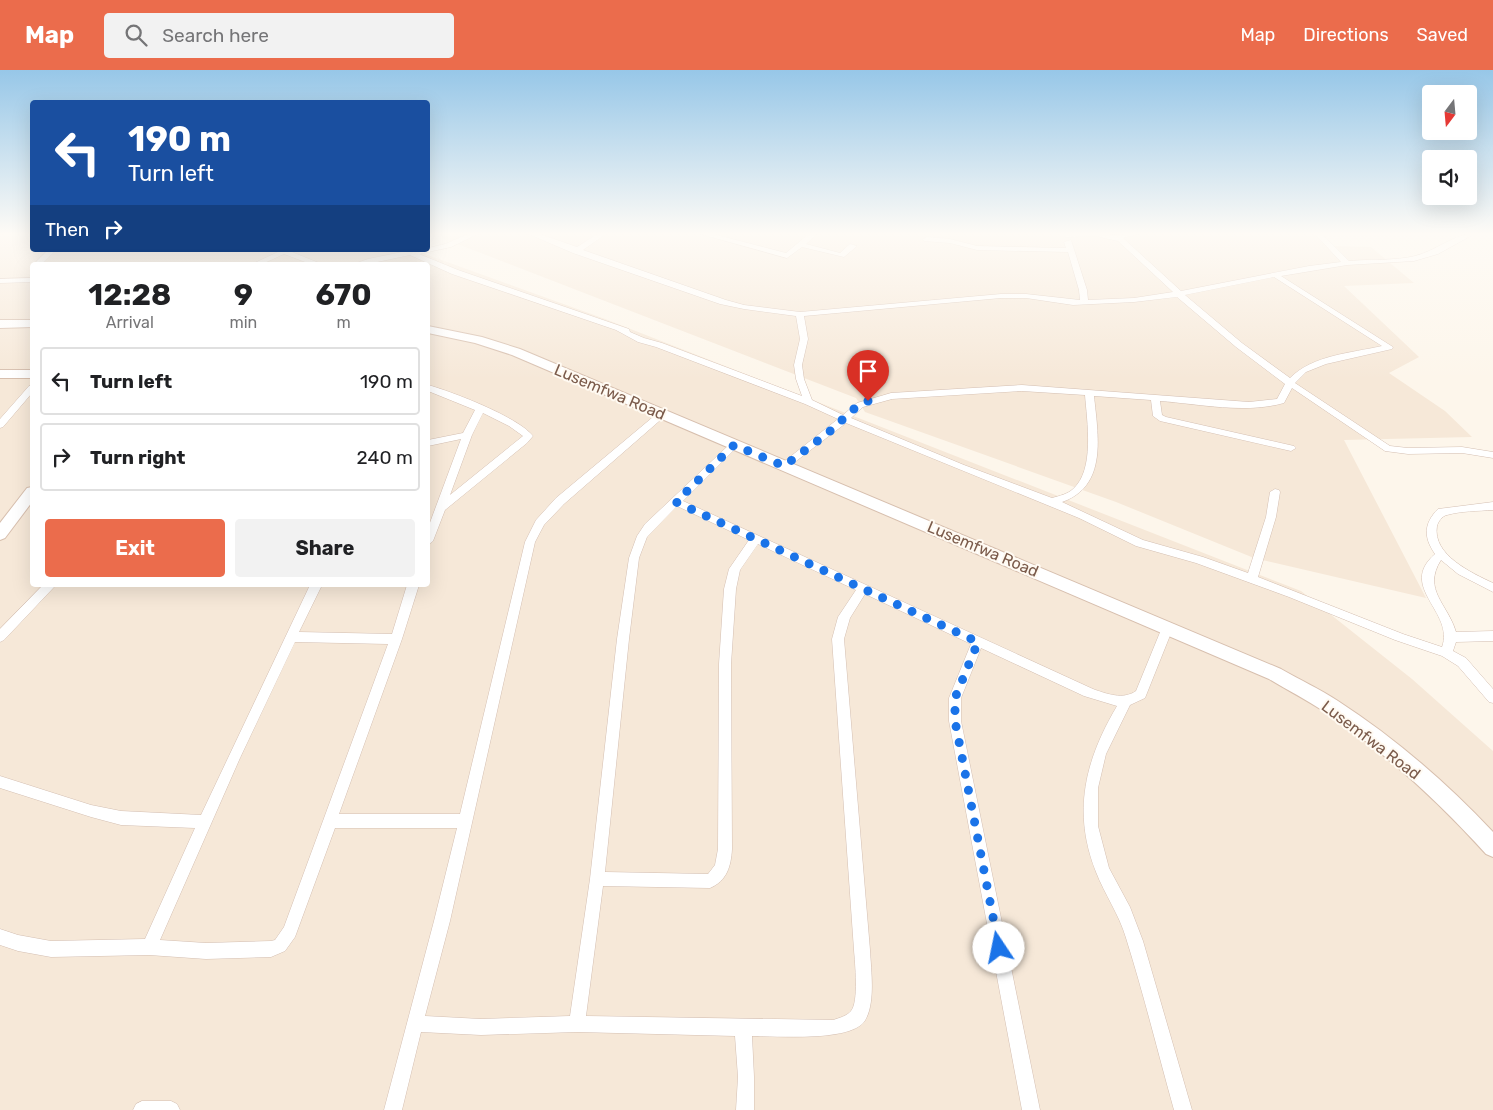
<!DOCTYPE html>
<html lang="en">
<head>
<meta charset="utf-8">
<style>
  :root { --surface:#fff; --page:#f2f2f2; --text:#202124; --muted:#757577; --line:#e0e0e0; --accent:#eb6c4c }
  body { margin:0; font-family:Rubik,sans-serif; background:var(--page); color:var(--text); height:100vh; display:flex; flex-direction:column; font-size:19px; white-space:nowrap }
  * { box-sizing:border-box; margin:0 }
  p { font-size:16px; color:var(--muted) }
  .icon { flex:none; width:28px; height:28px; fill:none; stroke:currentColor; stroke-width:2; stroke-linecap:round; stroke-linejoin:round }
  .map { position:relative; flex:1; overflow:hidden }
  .details { position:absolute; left:30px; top:192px; width:400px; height:325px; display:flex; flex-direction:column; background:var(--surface); border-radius:5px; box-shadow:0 5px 20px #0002 }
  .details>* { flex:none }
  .banner { position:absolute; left:30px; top:30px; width:400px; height:152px; border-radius:5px; box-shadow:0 5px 20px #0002; background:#1a4fa0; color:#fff; overflow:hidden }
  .needle { width:32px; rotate:196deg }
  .fabs { position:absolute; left:1422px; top:15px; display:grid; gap:10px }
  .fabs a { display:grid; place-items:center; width:55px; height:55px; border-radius:5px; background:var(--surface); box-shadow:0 5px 20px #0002; font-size:25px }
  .pin { position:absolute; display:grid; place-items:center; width:42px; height:42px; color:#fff; margin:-51px -21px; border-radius:50% 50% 50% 0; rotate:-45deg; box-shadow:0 0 5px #0007 }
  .pin .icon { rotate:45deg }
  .me { position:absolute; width:55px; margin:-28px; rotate:349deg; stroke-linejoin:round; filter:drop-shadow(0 0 4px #0008) }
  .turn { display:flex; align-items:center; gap:18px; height:105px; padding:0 15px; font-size:22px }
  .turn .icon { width:65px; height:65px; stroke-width:2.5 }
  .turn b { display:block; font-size:35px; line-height:42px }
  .then { display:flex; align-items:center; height:48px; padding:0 15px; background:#0003; gap:10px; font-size:19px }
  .eta { display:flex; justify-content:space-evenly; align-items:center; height:85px; text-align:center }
  .eta b { font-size:30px; font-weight:700; line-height:35px }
  .cta { display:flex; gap:10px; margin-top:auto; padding:10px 15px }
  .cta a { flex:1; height:58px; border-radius:5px; background:var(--accent); color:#fff; font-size:20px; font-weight:700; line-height:58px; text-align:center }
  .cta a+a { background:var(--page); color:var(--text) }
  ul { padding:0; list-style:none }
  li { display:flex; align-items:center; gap:15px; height:68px; margin:0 10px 8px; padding:0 5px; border:2px solid var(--line); border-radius:5px }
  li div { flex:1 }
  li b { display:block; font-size:19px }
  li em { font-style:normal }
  header { display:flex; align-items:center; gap:30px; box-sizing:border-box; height:70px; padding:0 25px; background:var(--accent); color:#fff }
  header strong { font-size:24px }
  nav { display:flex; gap:28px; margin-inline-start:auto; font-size:18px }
  .search { width:350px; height:45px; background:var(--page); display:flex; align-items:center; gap:12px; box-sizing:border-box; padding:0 18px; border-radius:5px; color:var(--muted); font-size:19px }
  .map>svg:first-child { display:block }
</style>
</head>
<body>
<header>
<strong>Map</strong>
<div class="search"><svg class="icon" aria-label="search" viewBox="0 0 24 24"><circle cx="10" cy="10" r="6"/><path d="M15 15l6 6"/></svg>Search here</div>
<nav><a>Map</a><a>Directions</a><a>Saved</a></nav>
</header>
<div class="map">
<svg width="1493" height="1040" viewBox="0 0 1493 1040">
  <rect width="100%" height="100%" fill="#fdf6eb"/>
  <path fill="#f6e8d8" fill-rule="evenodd" d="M0,163h32v17h382l191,69 696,272 111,88 81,72v359h-1493zM32,195h396v320h-396z
    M429,163h885l15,13 42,1 43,36 -70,3 75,71 -30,16 56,38 27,26 -128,3 82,158 -172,-40 -138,-56 -251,-90 -9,-14z"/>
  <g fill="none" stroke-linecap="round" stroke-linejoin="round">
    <g stroke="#d4bfb2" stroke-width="1">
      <path id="street" d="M471,163h9l-29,14 -32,7 39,16 171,59 1,3 14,6 18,5 140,53 -6,-17 -2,-14 6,-26 -4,-23 -52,-7 -24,-5 -147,-51 -47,-20h11l40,14 22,-14h8l-24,17 143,50 18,5 56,7 201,-18h25l54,6 -1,-10 -11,-38 -91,-2 -27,-7 -26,-2 -1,-2 4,-2 23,2 27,7 89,2 -2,-6 7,-2 16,50 1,10 46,-2 39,-6 -55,-51 -22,-5 -30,1 -4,-2 1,-2h40l10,2 28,-2 -18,5 58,53 128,-25 32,-4 -27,-29h7l28,28c20,-2 47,0 66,-5 21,-5 40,-23 61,-23l-38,21 -24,7 -67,4 -66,11 112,71 -1,2 -66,15 -20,8 -11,11 95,63 18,2 54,-1 31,5v6l-31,-5 -54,1 -23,-3 -93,-63 -8,15c-39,11 -84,1 -124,-2l2,14 4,2 128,29 2,2 -5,3 -131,-30 -7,-5 -2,-16 -57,-4c4,39 14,90 -32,106l81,38 60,17 45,16 18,-56 4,-25 5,-3 4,1 1,2 -4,25 -18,60 145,57 39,13c13,-35 -45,-60 -7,-93 -12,-17 -11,-31 3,-45l55,-7v8c-15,1 -32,1 -46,5 -5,1 -9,7 -10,11 -5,29 35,47 56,57v9l-35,-18 -17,-14c-19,30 7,44 15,72l37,-1v10l-37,1 -3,9 13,7 27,31v14l-4,-1 -31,-36 -16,-10 -47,-16 -106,-43 -93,-34 -60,-17 -57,-28 -233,-95 -59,45h-6l-2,-2 2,-2 57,-45 -33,-15 -149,-57 -18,-5 -22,-12 -164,-56 -42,-19 -47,10h-12l17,-6 34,-7 -3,-2h29v-2l17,-4zM1274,207l108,69c-31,7 -69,9 -92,32l-48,-35 -57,-48zM1177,227l59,50 49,37 -8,15 -28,3 -227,-17 -131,8 -34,10 -14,12 -31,-15 -8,-21 -2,-14 6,-26 -4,-23 197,-18h25l47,7 61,-3zM1022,321l63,4c2,26 10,75 -12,94 -5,5 -14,7 -21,9l-88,-33 -113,-47 12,-11 29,-8z
        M697,163h12l77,20 24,-20h8l-12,11 34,9 10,-9 7,2 -13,11 -42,-10 -15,11z
        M48,180h8l-15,15h-8z
        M276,180h11l37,15h-11l-29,-11 -24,11h-10l28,-13z
        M32,208v4l-32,1v-4z
        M32,315v8l-29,34 -3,1v-9l29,-33z
        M428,315c25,7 90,32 105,51l-6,7 -82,67 -12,31 -5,4v-17l33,-89 -33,7v-6l35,-7 12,-23 -47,-19zM483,343l26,13 14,10 -73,59 22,-60z
        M662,341l5,3 -2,2 -101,88 -20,21 -9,17 -85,379 -25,95 56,3 89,-3 20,-137 27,-240 12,-81 8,-22 8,-12 86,-81h6v4l-54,54 410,188c14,5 30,11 43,2l27,-66h8l2,3 -28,70 -15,7 -24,49 -8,34v38l11,42 21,39 13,34 49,169h-18c-16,-57 -30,-115 -48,-172 -7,-24 -21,-43 -30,-66 -24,-60 -11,-112 21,-166l-33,-10 -103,-48 -20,50v23l79,389h-18l-73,-389v-23l22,-54 -106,-50 -15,24 -6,21 26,311c1,20 6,55 -6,72 -16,20 -88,14 -112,14l2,41v33h-18l2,-33 -3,-41 -158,-4 -96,3 -60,-3 -19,78h-18l50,-189 23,-93h-122l-40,109 -10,14 -14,6 -65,2 -57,-4 -98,2 -33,-6 -18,-6v-16l18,6 33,6 94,-2 50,-111 -74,-3 -30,-8 -91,-29v-12l91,29 30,6 80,4 109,-230h12l-23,47 93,2 15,-49h12l-17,54 -63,175h121l65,-272 11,-22 20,-22 103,-86zM677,436l72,34 -20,29 -5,20 -5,75 -1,185 -3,16 -7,9 -103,-2 24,-233 10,-81 8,-21zM758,474l98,46 -18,27 -6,22 22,311c1,13 5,52 -3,61 -4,5 -12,7 -18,9l-247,-4 17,-130 107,2c17,-7 21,-22 22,-39l-1,-185 5,-75 4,-19zM295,572l93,2 -104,283 -9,13 -4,1 -65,2 -46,-3 80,-182z
        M43,515h13l-52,55 -4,2v-13z
        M142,1031h29l6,3 3,6h-47l3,-6z"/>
    </g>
    <g stroke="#d7bfae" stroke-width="2">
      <path id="secondary" d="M0,250h32v7l-32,1z
        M428,256l54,11 38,12 761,320c19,11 39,20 57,32 57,37 109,82 155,131v25l-7,-3c-48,-53 -101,-102 -161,-142 -18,-12 -38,-22 -56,-33l-757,-324 -37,-12 -47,-10z
        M0,300h32v8h-32z
        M32,417v15l-27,36 -5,2v-17l27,-35z"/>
    </g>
    <use href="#street" fill="#fff" fill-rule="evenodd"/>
    <use href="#secondary" fill="#fff" fill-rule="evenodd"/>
  </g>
  <linearGradient id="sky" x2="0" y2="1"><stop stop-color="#97c7e8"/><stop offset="0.53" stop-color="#fefbf6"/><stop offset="1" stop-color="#fefbf6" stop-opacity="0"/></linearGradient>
  <rect width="1493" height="309" fill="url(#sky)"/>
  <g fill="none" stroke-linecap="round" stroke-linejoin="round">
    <path stroke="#1a73e8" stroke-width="9" stroke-dasharray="0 16.2" d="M868,331l-14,8 -26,24 -44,33 -50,-21 -58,57 302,140 -23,56v23l44,227"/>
  </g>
  <g text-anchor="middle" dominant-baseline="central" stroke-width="4" stroke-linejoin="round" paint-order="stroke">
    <g font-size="16" fill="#7b5b4b" stroke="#fffaf2">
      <text transform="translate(610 322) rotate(23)">Lusemfwa Road</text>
      <text transform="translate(983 479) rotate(23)">Lusemfwa Road</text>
      <text transform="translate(1371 670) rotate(37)">Lusemfwa Road</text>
    </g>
  </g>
</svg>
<div class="fabs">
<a><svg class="needle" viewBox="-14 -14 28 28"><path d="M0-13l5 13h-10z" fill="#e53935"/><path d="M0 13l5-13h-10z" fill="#757577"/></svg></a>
<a><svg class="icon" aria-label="sound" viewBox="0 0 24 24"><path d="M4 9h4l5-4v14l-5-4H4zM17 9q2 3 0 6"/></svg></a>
</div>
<div class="pin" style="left:868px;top:331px;background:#d93025"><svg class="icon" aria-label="arrive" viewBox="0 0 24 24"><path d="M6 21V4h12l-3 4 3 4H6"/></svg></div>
<svg class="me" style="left:999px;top:878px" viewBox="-20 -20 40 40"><circle r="19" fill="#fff"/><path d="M0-13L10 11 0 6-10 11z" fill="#1a73e8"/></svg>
<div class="banner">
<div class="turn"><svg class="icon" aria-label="left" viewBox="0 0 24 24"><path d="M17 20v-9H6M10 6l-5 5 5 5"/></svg><div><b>190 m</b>Turn left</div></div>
<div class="then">Then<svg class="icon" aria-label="right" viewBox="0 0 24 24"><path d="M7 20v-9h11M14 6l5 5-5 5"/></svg></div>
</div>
<section class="details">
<div class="eta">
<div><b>12:28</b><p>Arrival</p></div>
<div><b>9</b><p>min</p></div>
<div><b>670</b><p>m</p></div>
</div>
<ul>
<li><svg class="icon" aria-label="left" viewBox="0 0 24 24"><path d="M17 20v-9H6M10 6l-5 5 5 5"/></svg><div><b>Turn left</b></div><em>190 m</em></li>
<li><svg class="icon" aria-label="right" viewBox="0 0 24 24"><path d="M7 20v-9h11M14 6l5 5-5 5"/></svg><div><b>Turn right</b></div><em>240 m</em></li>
</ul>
<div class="cta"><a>Exit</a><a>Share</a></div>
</section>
</div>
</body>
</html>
